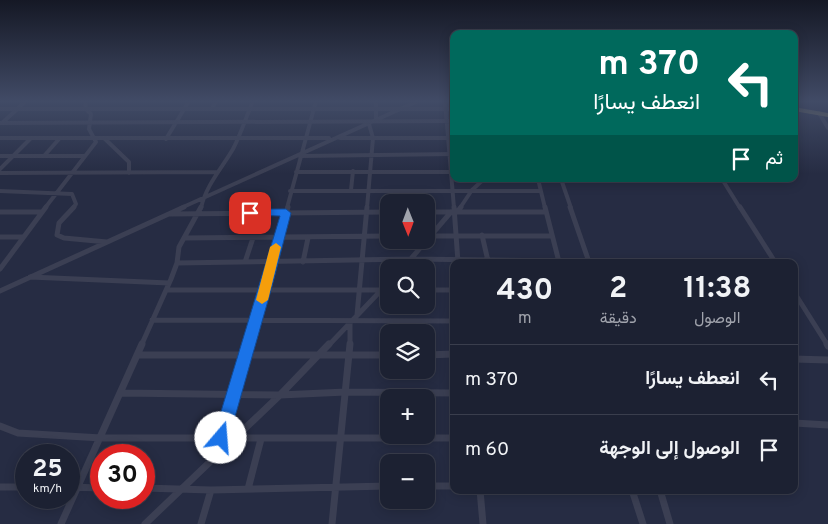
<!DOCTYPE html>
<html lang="ar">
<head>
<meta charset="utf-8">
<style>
  :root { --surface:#1c2132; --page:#292e3e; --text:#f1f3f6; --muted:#a0a3ac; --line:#3a3e4d }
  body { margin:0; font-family:Overpass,Vazirmatn,sans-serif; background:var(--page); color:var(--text); direction:rtl; height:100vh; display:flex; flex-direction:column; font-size:19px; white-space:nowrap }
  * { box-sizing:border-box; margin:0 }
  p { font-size:16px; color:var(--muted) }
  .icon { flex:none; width:28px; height:28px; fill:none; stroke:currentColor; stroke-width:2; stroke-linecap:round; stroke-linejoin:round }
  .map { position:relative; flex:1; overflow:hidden; direction:ltr }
  .drawer { position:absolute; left:450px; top:259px; width:348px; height:235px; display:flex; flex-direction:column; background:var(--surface); border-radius:10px; box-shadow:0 2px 12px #0003,0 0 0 1px var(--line); direction:rtl }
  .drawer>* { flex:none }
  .guide { position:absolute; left:450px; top:30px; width:348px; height:152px; border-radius:10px; box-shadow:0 2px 12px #0003,0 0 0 1px var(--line); direction:rtl; background:#00695c; color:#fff; overflow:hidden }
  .needle { width:32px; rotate:179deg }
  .fabs { position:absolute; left:380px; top:194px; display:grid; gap:10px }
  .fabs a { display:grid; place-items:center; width:55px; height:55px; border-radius:10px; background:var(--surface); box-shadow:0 2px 12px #0003,0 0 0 1px var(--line); font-size:25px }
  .speed { position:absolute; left:15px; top:444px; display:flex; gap:10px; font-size:25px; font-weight:700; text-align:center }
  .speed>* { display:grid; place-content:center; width:65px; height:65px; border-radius:50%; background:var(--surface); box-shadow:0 2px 12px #0003,0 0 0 1px var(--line); line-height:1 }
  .speed small { font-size:12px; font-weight:400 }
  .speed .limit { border:8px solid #d22; background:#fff; color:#111 }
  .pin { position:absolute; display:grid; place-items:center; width:42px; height:42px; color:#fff; margin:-21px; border-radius:10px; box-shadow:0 2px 8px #0006 }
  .me { position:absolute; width:55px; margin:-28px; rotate:18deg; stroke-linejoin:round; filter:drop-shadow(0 0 4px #0008) }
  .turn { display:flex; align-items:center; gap:18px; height:105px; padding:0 15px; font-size:22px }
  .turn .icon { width:65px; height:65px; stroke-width:2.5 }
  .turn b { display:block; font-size:35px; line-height:42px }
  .then { display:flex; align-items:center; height:48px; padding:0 15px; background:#0003; gap:10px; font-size:19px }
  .eta { display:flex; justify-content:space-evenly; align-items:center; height:85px; text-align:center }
  .eta b { font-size:30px; font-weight:700; line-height:35px }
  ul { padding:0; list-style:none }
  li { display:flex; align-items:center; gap:15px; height:70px; padding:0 15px; border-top:1px solid var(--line) }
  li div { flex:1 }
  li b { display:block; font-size:19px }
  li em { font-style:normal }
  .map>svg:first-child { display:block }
</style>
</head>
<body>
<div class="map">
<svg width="828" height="524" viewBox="0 0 828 524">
  <rect width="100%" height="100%" fill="#262c43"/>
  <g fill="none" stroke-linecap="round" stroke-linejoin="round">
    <path stroke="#3b3f53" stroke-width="4" d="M376,101v20
      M445,101l9,107
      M794,102l13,-1
      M0,109h454
      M212,109l4,-8
      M819,113l9,15
      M0,123l454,-2
      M2,123l24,-22
      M0,138h329
      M340,138h114
      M105,139l24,23v11
      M166,139l23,-38
      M0,156h85
      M44,156l15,-17
      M301,156l153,-2
      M0,169l30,-30
      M296,172h157
      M0,173l217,-1
      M538,179l7,29
      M561,179l10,29
      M722,179l18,29
      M351,190l2,-19
      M0,191l72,3 4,10 -3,4
      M290,191h251
      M45,208l51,-66 -7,-13 2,-15 -5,-5 -1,-8
      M181,208l237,-107
      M201,208c5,-23 21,-40 32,-59 8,-15 13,-32 20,-48
      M287,208l29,-107
      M367,208l6,-70 -4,-14
      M460,208l12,-18 12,-11"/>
    <path stroke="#3b3f53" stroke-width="5" d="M74,207l-15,16 -2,12 7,3 43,4
      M454,207l4,55
      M545,207l14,55
      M570,207l19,55
      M740,207l35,55
      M0,212h42
      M426,212h120
      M457,212l4,-5
      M169,214l220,-2
      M482,235l6,26
      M426,236h126
      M0,237h22
      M184,238l205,-2
      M245,262l8,-24
      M303,262l5,-24
      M177,263l233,-4 149,2
      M403,268l48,-56
      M0,269l46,-62
      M30,277l139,6
      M166,290h223
      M426,290h28
      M0,291l184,-84
      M794,292l34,54
      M357,315l10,-108
      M152,320l302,1
      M350,324v22
      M141,346l30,-67 6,-16 2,-16 22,-40
      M248,346l40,-139
      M328,346l61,-64"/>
    <path stroke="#3b3f53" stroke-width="7" d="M827,344l1,2
      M137,355h252
      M426,355l28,-1
      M794,359l34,1
      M121,393l159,2 66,-3 108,1
      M794,423l34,2
      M0,426l18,7 83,5h353
      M221,438l28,-94
      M426,486h28
      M0,487h26
      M69,487l32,1
      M144,488l67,2 178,-4
      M248,489l13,-50
      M480,490l3,34
      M632,490l11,34
      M660,490l10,34
      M61,524l81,-180
      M145,524l135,-129 49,-51
      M201,524l10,-34
      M332,524l18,-180"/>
    <path fill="#797458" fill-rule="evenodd" d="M794,107l34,6v4l-34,-6z"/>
  </g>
  <linearGradient id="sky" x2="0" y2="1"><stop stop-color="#151825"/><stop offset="0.58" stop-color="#414b66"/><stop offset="1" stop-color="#414b66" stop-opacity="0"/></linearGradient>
  <rect width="828" height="174" fill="url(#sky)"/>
  <path fill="#1a73e8" stroke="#114b97" d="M250,209h36l5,4 -20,77 -42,148 -3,6 -5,2 -6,-2 -2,-6 67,-222 -33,-1 -2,-2z"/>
  <path fill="#f59e0b" d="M276,243l5,4 -13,53 -6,4 -6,-4 14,-53z"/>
</svg>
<div class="fabs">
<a><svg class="needle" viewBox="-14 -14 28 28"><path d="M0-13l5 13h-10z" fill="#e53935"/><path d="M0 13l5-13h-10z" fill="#a0a3ac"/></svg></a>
<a><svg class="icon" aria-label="search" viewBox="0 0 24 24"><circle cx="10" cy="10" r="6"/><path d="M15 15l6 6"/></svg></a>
<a><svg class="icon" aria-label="layers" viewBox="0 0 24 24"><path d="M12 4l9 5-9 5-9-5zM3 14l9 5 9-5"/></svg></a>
<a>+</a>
<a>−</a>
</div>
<div class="speed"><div>25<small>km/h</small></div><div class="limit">30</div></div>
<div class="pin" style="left:250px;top:213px;background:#d93025"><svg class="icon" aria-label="arrive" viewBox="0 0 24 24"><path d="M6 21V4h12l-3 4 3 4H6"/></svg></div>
<svg class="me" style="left:221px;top:438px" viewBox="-20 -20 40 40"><circle r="19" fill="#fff"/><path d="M0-13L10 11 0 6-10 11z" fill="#1a73e8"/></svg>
<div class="guide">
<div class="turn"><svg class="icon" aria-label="left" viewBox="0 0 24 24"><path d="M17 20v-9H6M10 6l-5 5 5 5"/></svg><div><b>370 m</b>انعطف يسارًا</div></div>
<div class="then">ثم<svg class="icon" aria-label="arrive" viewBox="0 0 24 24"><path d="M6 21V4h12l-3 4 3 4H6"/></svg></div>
</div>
<section class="drawer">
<div class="eta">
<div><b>11:38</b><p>الوصول</p></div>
<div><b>2</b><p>دقيقة</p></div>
<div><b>430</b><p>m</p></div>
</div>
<ul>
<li><svg class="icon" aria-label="left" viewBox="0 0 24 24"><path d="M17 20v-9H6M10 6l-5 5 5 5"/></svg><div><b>انعطف يسارًا</b></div><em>370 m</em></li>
<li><svg class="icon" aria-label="arrive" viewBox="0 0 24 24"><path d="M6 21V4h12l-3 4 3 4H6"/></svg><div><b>الوصول إلى الوجهة</b></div><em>60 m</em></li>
</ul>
</section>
</div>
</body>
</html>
